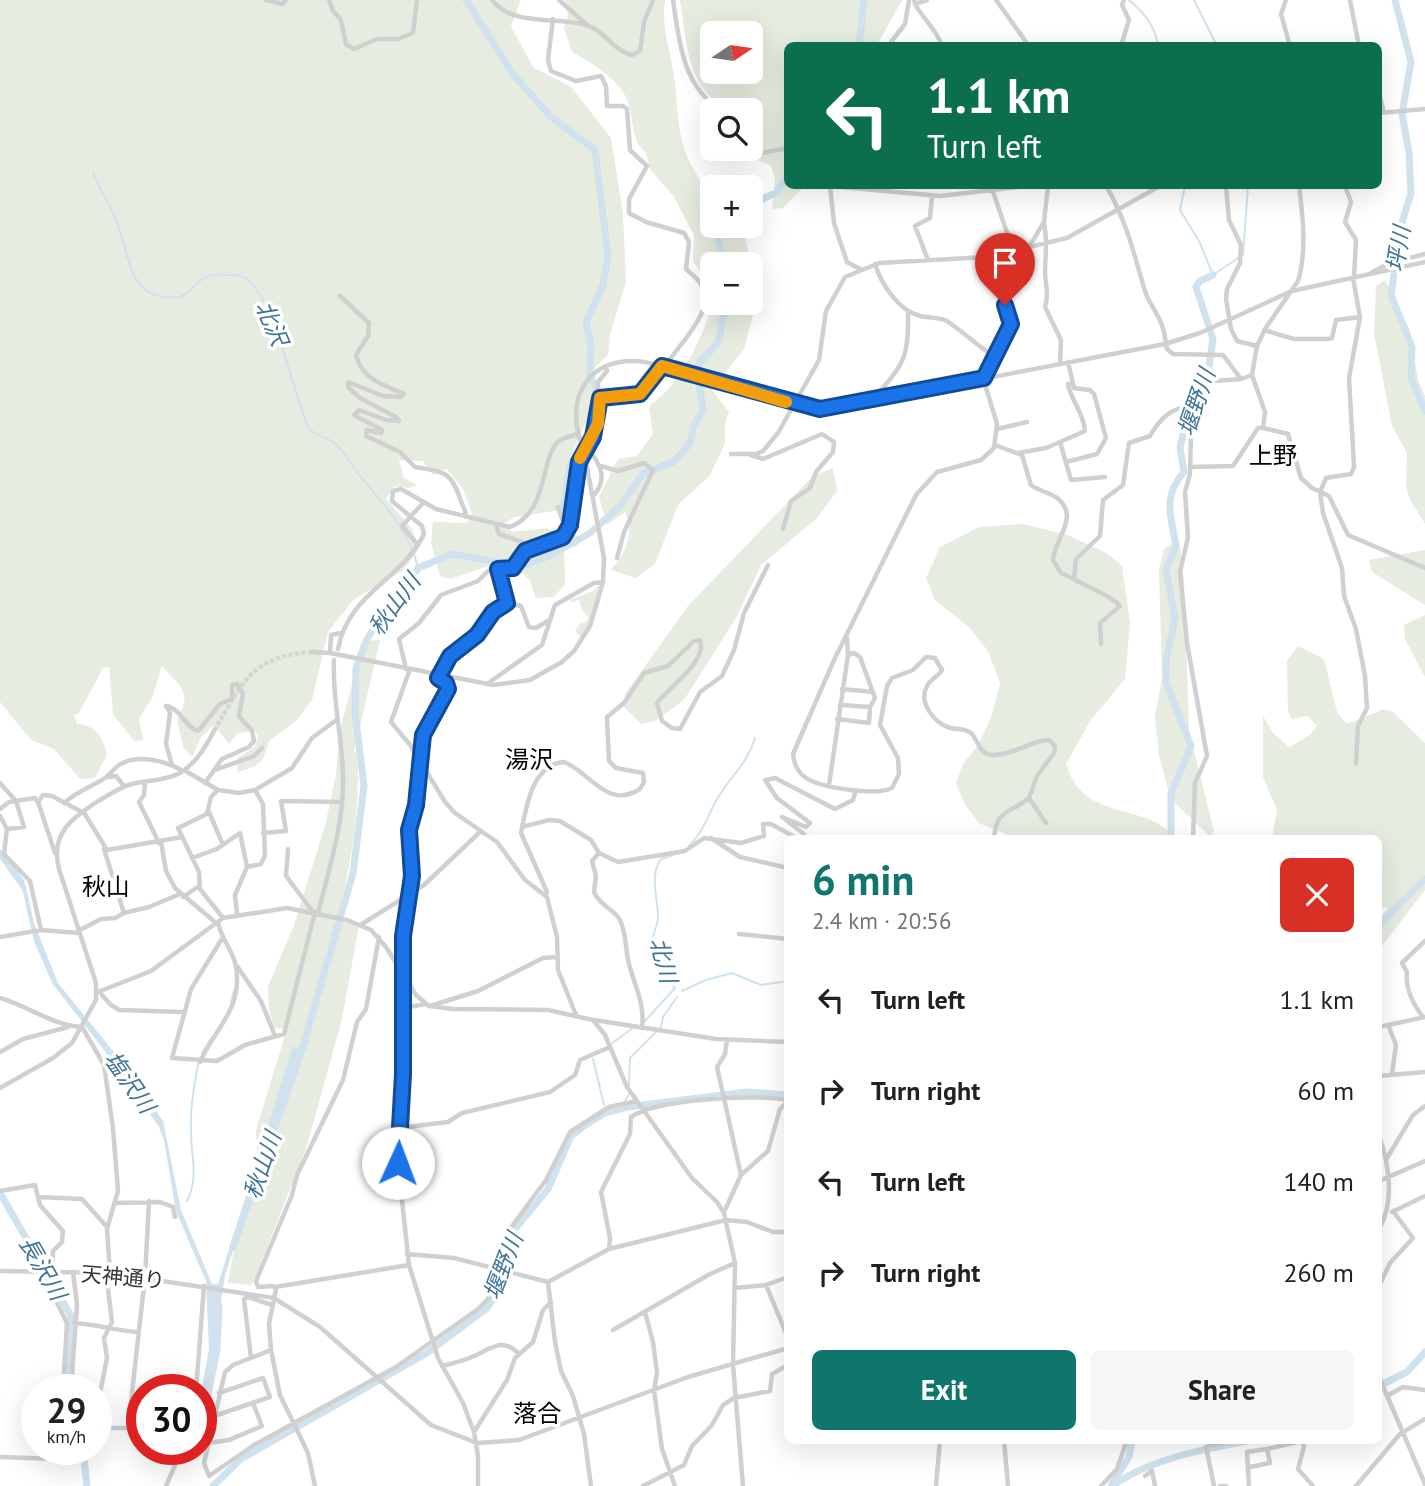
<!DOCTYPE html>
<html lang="en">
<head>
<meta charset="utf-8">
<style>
  :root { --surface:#fff; --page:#f6f6f6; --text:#202124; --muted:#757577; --accent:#0f766e }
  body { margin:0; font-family:"PT Sans","Noto Sans JP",sans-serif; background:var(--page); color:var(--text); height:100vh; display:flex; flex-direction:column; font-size:26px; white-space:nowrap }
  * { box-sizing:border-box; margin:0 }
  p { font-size:23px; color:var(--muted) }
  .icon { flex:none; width:38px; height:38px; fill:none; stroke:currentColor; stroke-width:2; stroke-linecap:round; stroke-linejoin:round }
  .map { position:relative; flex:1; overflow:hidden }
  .details { position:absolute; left:784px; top:835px; width:598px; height:609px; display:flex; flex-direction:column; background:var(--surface); border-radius:10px; box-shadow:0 7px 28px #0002 }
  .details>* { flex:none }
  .top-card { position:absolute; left:784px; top:42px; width:598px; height:147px; border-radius:10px; box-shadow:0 7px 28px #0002; background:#0b6e4f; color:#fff; overflow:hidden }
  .needle { width:46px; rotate:77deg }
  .buttons { position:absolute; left:700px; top:21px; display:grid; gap:14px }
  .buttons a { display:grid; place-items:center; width:63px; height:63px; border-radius:10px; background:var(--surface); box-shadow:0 7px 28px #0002; font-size:35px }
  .speed { position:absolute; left:21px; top:1374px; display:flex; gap:14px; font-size:35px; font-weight:700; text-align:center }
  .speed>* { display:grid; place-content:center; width:91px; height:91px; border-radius:50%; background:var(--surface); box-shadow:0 7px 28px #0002; line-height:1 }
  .speed small { font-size:18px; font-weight:400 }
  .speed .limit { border:10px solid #d22; background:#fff; color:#111 }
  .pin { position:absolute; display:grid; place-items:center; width:60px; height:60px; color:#fff; margin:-72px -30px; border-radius:50% 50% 50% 0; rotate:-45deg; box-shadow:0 0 7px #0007 }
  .pin .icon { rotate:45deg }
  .me { position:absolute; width:77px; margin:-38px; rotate:2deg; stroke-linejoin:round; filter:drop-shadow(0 0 5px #0008) }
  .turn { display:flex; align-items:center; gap:24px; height:147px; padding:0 28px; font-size:32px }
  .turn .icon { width:91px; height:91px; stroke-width:2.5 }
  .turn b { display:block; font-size:49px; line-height:60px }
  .round { display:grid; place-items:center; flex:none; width:74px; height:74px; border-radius:10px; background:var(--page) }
  .summary { display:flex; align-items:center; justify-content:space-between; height:119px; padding:0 28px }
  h1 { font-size:42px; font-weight:600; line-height:52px; color:var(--accent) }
  .action { display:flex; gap:14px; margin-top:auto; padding:14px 28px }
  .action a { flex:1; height:80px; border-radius:10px; background:var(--accent); color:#fff; font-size:28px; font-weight:600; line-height:80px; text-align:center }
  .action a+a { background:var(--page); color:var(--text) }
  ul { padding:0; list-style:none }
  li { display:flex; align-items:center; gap:21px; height:91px; padding:0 28px }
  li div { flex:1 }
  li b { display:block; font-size:26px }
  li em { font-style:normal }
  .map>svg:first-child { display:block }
</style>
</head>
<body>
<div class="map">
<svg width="1425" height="1486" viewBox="0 0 1425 1486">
  <rect width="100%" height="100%" fill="#fff"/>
  <path fill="#e6ecdf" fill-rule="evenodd" d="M0,0h521l-10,26 22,41 38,20 40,51 12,75 3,69 -16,52 -2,21 -13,12 -4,44 -21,46 2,24 -5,28 -52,8 -11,6 8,9 36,-4 16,17 1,39 -11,13 -18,1 -6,-17 -6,-7 -36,-8 -37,13 -11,-3 -9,-33 2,-21 34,1 5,-10 -9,-24 -16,-20 -14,6 -10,-14 -24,-1 5,18 13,7 -8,3 -14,-2 -9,13 27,31 5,20 -14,20 -51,30 -25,32 -16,68 -16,21 -27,20 -6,18 -8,7 -17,6 -1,-14 18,-11 3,-12 -4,-5 -17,4 -8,10 -15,-19 -13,12 -9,20 -9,-10 -6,-28c16,-27 4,-32 -15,-53l-10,32 -13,20 4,22 -9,1 -21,-27 -4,-47 -6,1 -24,45 -5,2 3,9c21,3 24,11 30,30l-12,24 -15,1 -26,-30 -23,-9 -31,-38z
    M565,0h100c-4,25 5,51 9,75 4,28 2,54 13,81 13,28 25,36 25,70h27l5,8 15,59 -15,56 -32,41 17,22 -4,11v20l-15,32 -32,30 -23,59 -19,14 -25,-8c15,-17 24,-37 14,-58l-18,13 -8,-28 19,-38 19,-3 16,-22 -4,-28c32,-22 53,-67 64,-103h38v-39h-39v25l-19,-28 1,-26 -20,-38 -24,-28 -4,-16c-18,-14 -10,-43 -23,-61 -13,-19 -32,-29 -51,-40l-8,-24 4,-13z
    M680,0h222l-25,45 -89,1v140h17l-22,22 -11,1 3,-30 -4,-13 -28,-12 -1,-5h9v-39c-64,0 -63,-62 -71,-110zM712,33h39v39h-39z
    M1385,280l25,51 8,49 7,16v128l-15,-25 -4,-12 1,-34 -15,-27 -18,-93 2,-47z
    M833,468l4,23 -21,28 -55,46 -25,53 -52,82 -29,21 -14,3 -17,-17 1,-13 63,-88 125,-130z
    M1023,524l45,11 40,19 14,12 8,57 -5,56 -35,42 -24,43c17,59 77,36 110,74h-128l-40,-3 -29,-12 -14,-18 -9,-22 7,-19 16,-20 13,-29 8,-32 -12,-32 -19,-24 -34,-27 -9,-22 14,-31 39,-20z
    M1179,539l5,41 5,151 25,100 -4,6 -40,-39 -11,-43 -4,-38 7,-39 -3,-109 5,-20z
    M1425,550v55l-53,-33 -3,-12z
    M599,585l-5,29 -12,24 -7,-7 6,-9 3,2 5,-6 -7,-8 -3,-10 -8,2 -1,-2 23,-9z
    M1425,615v62l-20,-38 -1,-14z
    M380,640l-26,112 3,1c4,57 -6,112 -20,167l22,5 -17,94 -36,130 -54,136 -24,-2 6,-33 24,-66 -2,-54 31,-101 -13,-1 -5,-18 -1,-24 25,-58 32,-102 11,-51 4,-45 15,-57 14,-32z
    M1298,646l26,13 13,53 10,12 37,-15 9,3 32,31v147l-46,60v-32l9,-10 -9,-1v-69h-107l5,-28 -14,-33v-61l9,16 17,15 21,-12 7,-9 -9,-10 -16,3 -4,-7 -1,-51z"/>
  <path fill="#cfe2ee" d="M12,872l9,5 5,10 8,36 24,60 72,89 33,49 18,89 31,74h6l75,-238 7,4 -75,225 -24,158v-39l8,-45 -3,-68 -30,-70 -12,-71 -5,-13 -35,-51 -72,-93 -18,-42 -11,-49z"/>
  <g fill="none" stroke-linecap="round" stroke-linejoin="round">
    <path stroke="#cfe2ee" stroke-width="2" d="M1129,0c15,13 26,25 29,46
      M1194,0l23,46
      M93,173c8,18 20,36 26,55 12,34 11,75 61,69 20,-10 16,-24 45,-22 7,0 14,-1 20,3 28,17 49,115 62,146 5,13 21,12 30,21 9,8 14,20 22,30 23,27 51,56 59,93
      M1185,186l-5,24 20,33 13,32 25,-17
      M1243,255l5,-69
      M689,846c16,-17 18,-29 28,-47 13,-22 31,-36 38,-61
      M682,991l24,-11 26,-7 29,12 27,-4
      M231,1002l3,-11
      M645,1021l30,-33c-11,-13 -22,-32 -22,-49 0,-7 5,-14 5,-22 0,-19 -9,-41 3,-58l12,-4
      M611,1044l22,-16
      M202,1053l8,-13
      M593,1059l11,46
      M629,1085l1,-27 31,-31 2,-10 14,-20
      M625,1101l4,-7
      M187,1201c12,-24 4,-44 4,-70 -1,-23 3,-45 7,-67"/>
    <path stroke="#cfe2ee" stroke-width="7" d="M466,0l46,73 39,44 44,33 13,105 -5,30 -17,38 5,21 -1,32 7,13 -2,29 -25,48 -8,49 12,28
      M1395,0l16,62 -9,52 7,38 2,41 -10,33 -10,69 21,52 -1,31 14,33
      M859,46l5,-46
      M751,210l13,-12 12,-5 12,-17
      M715,226l9,38
      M1171,838v-44l20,-48 -25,-64v-22l9,-41 -9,-50 10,-23c-5,-29 -14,-50 8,-74l-4,-24 14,-58 14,-17 5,-34 -17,-52 4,-6 13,-6
      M0,853l21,29
      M1379,925l46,-46
      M0,1193l71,123 -4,74
      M233,1247l70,-200 50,-174 11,-87 -9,-74 1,-44 10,-27 14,-23 21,-21 17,-29 34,-14 70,12 27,-10 41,-23 29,-26 24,-33 30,-12 8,-8 9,-11 4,-18 9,-15 -5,-35 1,-12 19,-20 5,-25 8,-15
      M1379,1386l28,-14 18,-20
      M201,1428l16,-78 2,-44
      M83,1449l4,37
      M1112,1484l17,-27 3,-17
      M213,1486l28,-27 186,-106 59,-44 9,-12 13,-55 7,-13 33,-40 23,-53 13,-10 21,-13 22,-6 120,-15 41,3
      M1112,1486c40,-28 93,-37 141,-46"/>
    <path stroke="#d6d6d6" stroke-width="4.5" stroke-dasharray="4.5 2" stroke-linecap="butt" d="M214,731c28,-48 37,-75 98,-79"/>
    <path stroke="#d0d0d0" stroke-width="4.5" d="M266,0l17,4 3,-4
      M329,0l4,11 8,9 5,24 8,5 23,-10h21l15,-6 4,-33
      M492,0c21,27 64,16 94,25 19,5 27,26 46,30l8,-4 4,-29 9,-22
      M559,0l28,25
      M673,0c6,42 10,87 48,110
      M914,0l1,4 12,-4
      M996,0l33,46
      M1286,0l-5,14 9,32
      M1350,0l9,46
      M915,4c8,15 22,26 27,42
      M553,19l-5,41 3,11 25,10 25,-5 5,10 1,20h16l4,3 3,41 17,16 -18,33v14l17,9 38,11 5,9 -3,27c8,7 18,15 20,26 4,22 -47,75 -61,95l-10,6 -35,2
      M888,46l17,-22 4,-24
      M1121,46l8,-26 -7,-15 2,-5
      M1379,72v6
      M1379,94l5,18
      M1379,113l46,-4
      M749,149l7,5 32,-6
      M830,186l110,10 87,-10
      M830,186l4,37 13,39 13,7
      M1106,186c19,31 28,67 38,102 3,13 13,23 17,35 4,8 4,18 6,26l6,5 50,1 18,24
      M1226,186l3,34 12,25 -1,18 -13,26 -1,10 5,30 6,12 20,5
      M1345,186l6,16 -6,20 11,18 -2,37
      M992,189l21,61
      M1044,223c4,18 1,33 1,51 1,13 4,19 0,33l16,33 -1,24
      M928,260l-13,-34 15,-8 2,-22
      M875,264c6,20 24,47 45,52 9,2 20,1 27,5 16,11 31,25 48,36
      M1371,273l16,-9 38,-10
      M1353,278l7,39 -11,61 5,89 -3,7 -25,4 -6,14 3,21 19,55 2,28 12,33 9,47 2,32 -9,18 -2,38
      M340,296l29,27 -1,13 -12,19c6,25 29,30 48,39l-3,3 -18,-1 -35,-14v5l12,11 36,19 3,4 -13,-1 -27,-10 -5,5 28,15 -1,3 -14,-3 -1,6 34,16 15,15c28,5 36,3 46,34 2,7 5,9 5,16
      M1264,330l30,9h35l3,-1 4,-18 24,-3
      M877,399v-5c29,-30 32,-42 31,-82
      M1263,428l25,6 13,44 11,10 17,8 19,39 77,33
      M997,429l30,-7
      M579,436c-11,-41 10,-76 56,-75 20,1 39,9 58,14 38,11 76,23 114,32l19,2 339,-65 35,-11 92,-42 133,-29
      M1060,442l11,38 34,-3
      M995,445l27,10 9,30c8,6 18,7 26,13 24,19 -3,41 -4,62l8,13 13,6
      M588,448c12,16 21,31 5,48
      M1018,453l28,-5 39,-17c-1,-18 -14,-30 -17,-47l5,-1
      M731,454h25l7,-3 15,-18 41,-73 7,-49 19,-34 34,-14 108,-6 80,-19 93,-52
      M751,455l12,4 59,-25 12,8 -1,10 -17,20 -6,16 -19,13 -8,28
      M1066,462l31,-8 9,-16 -12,-44 -4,-4 -16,-2 -6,-26
      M601,466l17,5 26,-8 9,7 -29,62 -7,26
      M1190,467l43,-1 25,-38h5l2,-16 -13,-37 5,-29 8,-17 33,-48c9,-30 5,-64 1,-95
      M558,507l8,23
      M418,545l-16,-19 21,-23
      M537,547l26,-10 7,-12 8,-63 20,-38v-42l9,-11 -1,-4
      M498,569l9,33
      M1101,644l-1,-21 20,-17c-6,-9 -35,-20 -46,-27l2,-20 24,-23 3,-36 20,-15 6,-42 21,-7c10,-18 25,-33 48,-28
      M338,649c11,-57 63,-68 86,-115l-2,-8 -30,-25 1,-10 8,-2 35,20 74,18c39,-15 30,-69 48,-85 5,-5 14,-6 20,-8
      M312,652l18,1 163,32 37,-5 32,-18 12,-11 16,-25 13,-44 1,-24 -18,-96
      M330,653l1,-18 10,-2
      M406,669l-7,-30 20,-16 22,-28 37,-14 10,-10 25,-3 12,-17 12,-4 -38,-13 -3,-9
      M410,669l-19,53 20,24 34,56 10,11 42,29 28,38 22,17 10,40 1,33 18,45
      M487,684l55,-39 13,-40 39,-22 9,-1
      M842,689l31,3
      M840,705l30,2
      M837,719l32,4 1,-16 5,-9 -15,-41 -6,-4 -6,2
      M172,765l-6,-21 4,-31 -4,-7c15,2 18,21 32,25l22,-27 12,-5v-14l5,-1 6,10 -4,22 13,15 2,10 -5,6 -27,12 -17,24
      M184,770l34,20 21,3 16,-3 37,-22 20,-30 23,-17
      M215,770l39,-14 8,-8
      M108,777l8,-1 8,10
      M145,782l-1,13 -5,7 20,41
      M0,783l16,18 8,26 -17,2
      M829,785l19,-130 -1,-17
      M218,790l-7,7 -4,17 -29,14 21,44 1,17 23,29
      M1029,798l17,25
      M38,802l17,51
      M38,802l5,-7 9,1 30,16
      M64,803c12,-11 24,-15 38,-23 7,-4 10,-10 17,-15 18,-12 47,-4 64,6
      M0,809l9,-7 26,-4 3,4
      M83,811l24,39 75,-13
      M209,812l14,33
      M0,816l7,13 -3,25 26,27 11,49
      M522,827l27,-7 11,1 31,19 8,13 19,9 67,-11 19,-13 37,5 23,-7 -1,-12h8l26,14
      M263,833l23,-2 -5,-30 59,1
      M711,838l29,19 48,11
      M803,838l1,-4 -22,-17 24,10 4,-4 -33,-25 -12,-18 10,-2 60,31 18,-9 3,-10
      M994,838c2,-30 18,-25 35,-40l8,-22 17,-23 1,-7 -6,-6c-15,-1 -37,16 -56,15 -14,0 -14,-14 -22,-22 -7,-5 -13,-3 -21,-5 -16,-5 -32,-26 -23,-42 3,-7 11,-9 15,-16l-7,-12 -9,-1 -13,13 -21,8 -5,8 -7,39 18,33 1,16 -7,14c-16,8 -71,0 -86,-10 -9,-6 -12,-14 -13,-24l41,-94 82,-165 21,-23 44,-12 13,-12 3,-24 -14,-46 28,-54 -6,-19 4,-18 -3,-21 14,-4 24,-40 4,-36
      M1193,838l2,-55 12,-27 -20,-113 -7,-71 8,-35 -3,-45 5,-18 1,-43 13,-44 10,-6 27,-2 11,-4
      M161,842l5,29 9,17 41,35
      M288,849l-2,27 27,36
      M599,853l-7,8 4,15 -2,16c6,14 21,18 26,28 7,15 5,29 9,44 6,23 16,39 13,64
      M192,858l25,-9 23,-16 7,34
      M547,892l-26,-59c5,-25 11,-69 43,-71 26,10 43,48 76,27l4,-7 -1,-9 -27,-5 -7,-7 -2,-44 17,-14 20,-30 24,-7 26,-25 6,-1c8,21 -31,47 -43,63l5,18 10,7 8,1 20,-37 22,-16 12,-26 10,-37 24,-48
      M183,897l16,-11
      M124,913l25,-6 31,-13
      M237,913l-2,-18 12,-28 14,-3 4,-9 -2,-51 -8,-14
      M318,913c11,-44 27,-93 25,-139 -1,-38 -11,-75 -9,-114
      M362,924l62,-39 57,-54
      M78,931l23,-12 14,-1 9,-5 -20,-64
      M739,934l49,5
      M0,937l41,-7 37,3
      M223,937l-32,52 -19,69 45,3 28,-16 39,-11 31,-122
      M379,937l-13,72 -9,13 -14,58 -46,95 -5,20 -36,86 2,6 15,-1 3,3 -7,35 2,26 -38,15 -8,7 -21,91 5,13 45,-31 142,-78 82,-58 9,-9 9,-17 11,-50 39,-53 24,-48 39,-25 28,-6
      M237,966l24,35 14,35
      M98,992l53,-21 72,-53 64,-10 60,12 24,10 15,17 30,48 13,11 24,3 95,1 45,10 12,15 22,52 65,91 25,24 7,11 11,50 -2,102 10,121
      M102,995l9,10 8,5 64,2
      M0,998c28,8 54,28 82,29l22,38 9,63 5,63 -11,38 3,44
      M430,1006l48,-15 65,-33 14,-1
      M403,1008l23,-4
      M1423,1017c-10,-13 -18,-28 -16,-45l-5,-9 23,-22
      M594,1020l122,19 72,3
      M1379,1027l46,-10
      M1389,1027l7,18 -4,29
      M727,1040l-2,14 -8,13 24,108
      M0,1052l23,-13 45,-12
      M200,1062c14,-33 43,-52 36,-95 -2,-16 -16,-29 -18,-45
      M1379,1076l46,-4
      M0,1088l53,-30 19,-15 24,-43v-17l-37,-114c-9,-35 12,-50 39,-68 11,-6 22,-14 34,-17 16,-4 33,-3 48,-11 16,-10 25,-25 34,-42
      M399,1128l49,-6 14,-9 88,-21 25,-17 5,-15 30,-13
      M1379,1136c10,27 16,67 0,93
      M1387,1158l26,-43 12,-9
      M1379,1181l46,-20
      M0,1191l35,-6 5,20 23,26 -1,11 -9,9 -1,21
      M38,1197l44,2 25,28
      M116,1203l44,-1 13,5 2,10
      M724,1212l17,-37 27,-24 12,-42 8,-8
      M1392,1212l33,-16
      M609,1249l1,-11 -9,-46 29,-58 1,-17c25,-18 124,-23 157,-17
      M407,1254l47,4 94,24 61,-33 117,-29 21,2 26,10h15
      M0,1271l110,2 164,25 46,29 111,98 46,18 42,-3 169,-63 100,-29
      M42,1273l25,50 -4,67
      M548,1282l7,60 6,29 12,25 11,38 7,52
      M766,1285l22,53
      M1379,1286l11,-23 23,-25 -20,-27
      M275,1287l134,-22
      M735,1288l31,-3 22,-8
      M645,1312l8,30 4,31 -3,17 8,59 13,37
      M74,1323c23,1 42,8 64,9
      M613,1330l97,-56 25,-11
      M271,1350l9,45 28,58 7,33
      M251,1358l-7,-59 4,-2 24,8
      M442,1366c11,-3 22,-5 32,-10 18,-8 29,-19 45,-2
      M1379,1377l46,107
      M71,1390l6,-85 -4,-33
      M196,1390l8,-104
      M1387,1396l16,-9 22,3
      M99,1398l8,-40 -3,-20 8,-16 -6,-49
      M214,1416l56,-19 -7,-19 -44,15
      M128,1428l17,-151 4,-76
      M474,1432l33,-52 8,-22 18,-16 10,-32 8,-8
      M96,1436l14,-8h32
      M1004,1440l4,46
      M208,1443l21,-3 33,-14 -9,-23
      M0,1457l56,2 21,-10
      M1250,1467l20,-4 -3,-14 35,-8 2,6 -6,22 15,17
      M1145,1476l7,-5 3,15
      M166,1486l16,-37
      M478,1486v-30l-4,-24 -11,-29 -25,-45 -29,-93 -11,-102 5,-89v-138l9,-60 -3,-46 7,-25 7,-70 24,-41 1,-8 -11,-8c10,-22 27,-29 42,-45 10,-10 14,-22 26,-30l16,3 8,21 7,1 12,-7
      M643,1486l41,-21 8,-19 20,-21 11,-20 11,-7 36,-7 2,-17 16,-9
      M936,1486l4,-46
      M1101,1486l16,-17 10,-29
      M1214,1486l-8,-39 26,-7
      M1220,1486h6
      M1249,1486l-2,-34 20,-3
      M1356,1486l44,-52 25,-15"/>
    <path stroke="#d0d0d0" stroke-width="4.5" d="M579,436l7,26"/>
  </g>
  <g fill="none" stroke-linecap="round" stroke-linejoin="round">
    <g stroke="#114b97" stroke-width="18">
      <path id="route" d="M398,1163l5,-89v-138l9,-60 -3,-46 7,-25 7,-70 25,-46 -2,-6 -8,-5 12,-22 27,-21 16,-23 14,-9 -9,-34 15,-1 12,-17 38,-14 7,-12 9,-63 14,-25 7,-39 40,-4 22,-28 158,43 164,-31 27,-54 -6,-19"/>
    </g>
    <use href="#route" stroke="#1a73e8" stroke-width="12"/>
    <path stroke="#f59e0b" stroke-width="12" d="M580,458l18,-34 2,-26 40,-4 22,-28 124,36"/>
  </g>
  <g text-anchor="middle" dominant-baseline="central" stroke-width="7" stroke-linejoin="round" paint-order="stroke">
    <g font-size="21" fill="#333" stroke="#fff">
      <text transform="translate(123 1277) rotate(5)">天神通り</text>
    </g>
    <g font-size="23" font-style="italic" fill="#3f7597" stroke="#fff">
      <text transform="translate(1398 249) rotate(-81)">坪川</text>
      <text transform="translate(272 323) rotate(67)">北沢</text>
      <text transform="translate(1196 402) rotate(-71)">堰野川</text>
      <text transform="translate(394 604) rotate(-54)">秋山川</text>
      <text transform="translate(664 960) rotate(75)">北川</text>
      <text transform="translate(130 1082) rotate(55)">塩沢川</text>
      <text transform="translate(262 1165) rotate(-71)">秋山川</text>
      <text transform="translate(503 1266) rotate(-69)">堰野川</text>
      <text transform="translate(43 1268) rotate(60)">長沢川</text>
    </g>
    <g font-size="24" fill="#000" stroke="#fff">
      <text x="1273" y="455">上野</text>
      <text x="529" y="759">湯沢</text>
      <text x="106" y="886">秋山</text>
      <text x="537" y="1413">落合</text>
    </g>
  </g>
</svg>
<div class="buttons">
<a><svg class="needle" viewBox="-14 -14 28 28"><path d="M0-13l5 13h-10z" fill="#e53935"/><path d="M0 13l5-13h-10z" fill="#757577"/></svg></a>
<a><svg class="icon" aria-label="search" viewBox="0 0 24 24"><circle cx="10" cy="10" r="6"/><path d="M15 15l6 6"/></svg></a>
<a>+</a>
<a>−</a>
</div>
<div class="speed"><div>29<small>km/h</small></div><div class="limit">30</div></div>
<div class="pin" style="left:1005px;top:305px;background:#d93025"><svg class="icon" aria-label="arrive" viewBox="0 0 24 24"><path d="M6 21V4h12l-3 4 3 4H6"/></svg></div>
<svg class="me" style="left:398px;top:1163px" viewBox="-20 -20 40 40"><circle r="19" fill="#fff"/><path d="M0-13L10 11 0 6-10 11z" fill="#1a73e8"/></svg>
<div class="top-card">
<div class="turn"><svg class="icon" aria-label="left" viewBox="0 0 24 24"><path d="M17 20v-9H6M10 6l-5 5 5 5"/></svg><div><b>1.1 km</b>Turn left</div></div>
</div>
<section class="details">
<div class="summary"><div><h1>6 min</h1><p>2.4 km · 20:56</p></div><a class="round" style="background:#d93025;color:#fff"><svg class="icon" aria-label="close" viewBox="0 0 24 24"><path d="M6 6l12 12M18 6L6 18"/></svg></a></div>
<ul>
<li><svg class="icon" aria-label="left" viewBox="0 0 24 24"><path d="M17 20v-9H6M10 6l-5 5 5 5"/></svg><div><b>Turn left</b></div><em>1.1 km</em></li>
<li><svg class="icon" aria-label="right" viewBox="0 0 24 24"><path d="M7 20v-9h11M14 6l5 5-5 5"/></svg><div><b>Turn right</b></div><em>60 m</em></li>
<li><svg class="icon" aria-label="left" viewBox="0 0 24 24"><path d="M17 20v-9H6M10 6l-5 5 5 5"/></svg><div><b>Turn left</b></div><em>140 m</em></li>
<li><svg class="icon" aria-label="right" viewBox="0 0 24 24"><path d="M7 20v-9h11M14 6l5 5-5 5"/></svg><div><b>Turn right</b></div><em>260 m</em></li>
</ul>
<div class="action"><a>Exit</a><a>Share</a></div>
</section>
</div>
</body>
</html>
